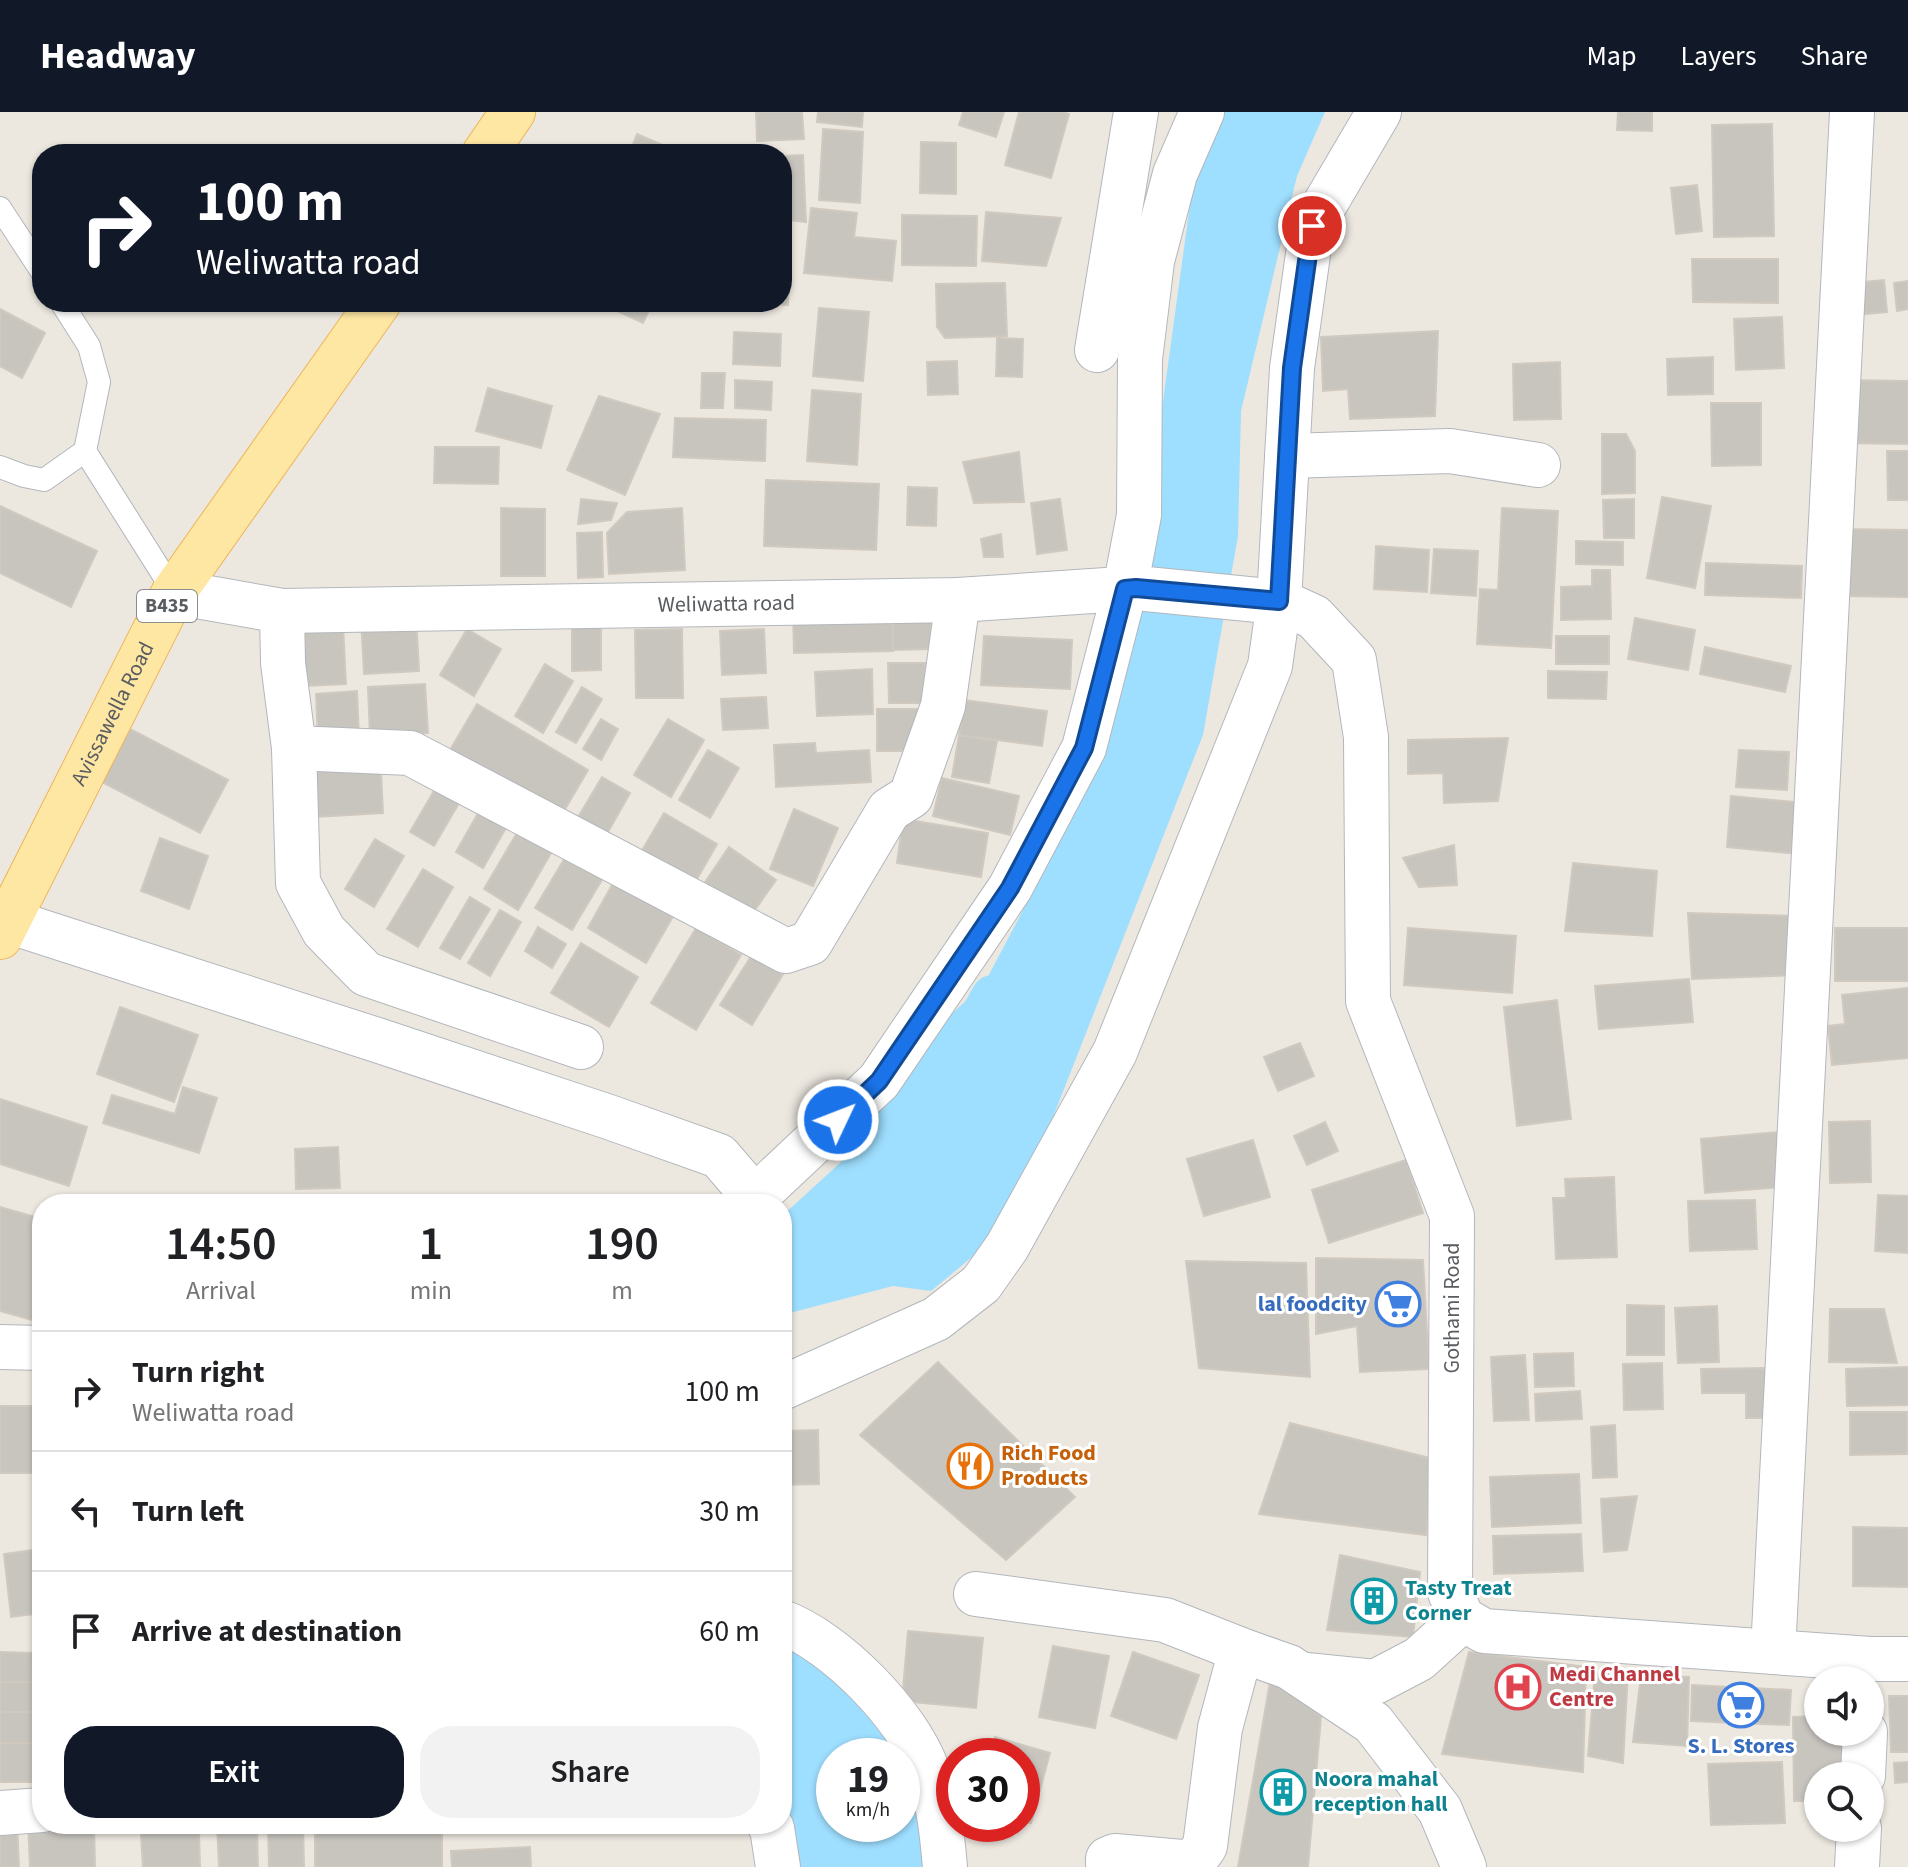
<!DOCTYPE html>
<html lang="en">
<head>
<meta charset="utf-8">
<style>
  :root { --surface:#fff; --page:#f2f2f2; --text:#202124; --muted:#757577; --line:#e0e0e0; --accent:#111827 }
  body { margin:0; font-family:"Source Sans 3",sans-serif; background:var(--page); color:var(--text); height:100vh; display:flex; flex-direction:column; font-size:30px; white-space:nowrap }
  * { box-sizing:border-box; margin:0 }
  p { font-size:26px; color:var(--muted) }
  .icon { flex:none; width:44px; height:44px; fill:none; stroke:currentColor; stroke-width:2; stroke-linecap:round; stroke-linejoin:round }
  .map { position:relative; flex:1; overflow:hidden }
  .details { position:absolute; left:32px; top:1082px; width:760px; height:640px; display:flex; flex-direction:column; background:var(--surface); border-radius:32px; box-shadow:0 2px 6px #0004 }
  .details>* { flex:none }
  .top-card { position:absolute; left:32px; top:32px; width:760px; height:168px; border-radius:32px; box-shadow:0 2px 6px #0004; background:#111827; color:#fff; overflow:hidden }
  .fabs { position:absolute; left:1804px; top:1554px; display:grid; gap:16px }
  .fabs a { display:grid; place-items:center; width:80px; height:80px; border-radius:50%; background:var(--surface); box-shadow:0 2px 6px #0004; font-size:40px }
  .speed { position:absolute; left:816px; top:1626px; display:flex; gap:16px; font-size:40px; font-weight:700; text-align:center }
  .speed>* { display:grid; place-content:center; width:104px; height:104px; border-radius:50%; background:var(--surface); box-shadow:0 2px 6px #0004; line-height:1 }
  .speed small { font-size:20px; font-weight:400 }
  .speed .limit { border:12px solid #d22; background:#fff; color:#111 }
  .pin { position:absolute; display:grid; place-items:center; width:68px; height:68px; color:#fff; margin:-34px; border:4px solid #fff; border-radius:50%; box-shadow:0 2px 8px #0007 }
  .me { position:absolute; width:88px; margin:-44px; rotate:47deg; stroke-linejoin:round; filter:drop-shadow(0 0 6px #0008) }
  .turn { display:flex; align-items:center; gap:28px; height:168px; padding:0 32px; font-size:36px }
  .turn .icon { width:104px; height:104px; stroke-width:2.5 }
  .turn b { display:block; font-size:56px; line-height:68px }
  .eta { display:flex; justify-content:space-evenly; align-items:center; height:136px; text-align:center }
  .eta b { font-size:48px; font-weight:600; line-height:56px }
  .button { display:flex; gap:16px; margin-top:auto; padding:16px 32px }
  .button a { flex:1; height:92px; border-radius:32px; background:var(--accent); color:#fff; font-size:32px; font-weight:600; line-height:92px; text-align:center }
  .button a+a { background:var(--page); color:var(--text) }
  ul { padding:0; list-style:none }
  li { display:flex; align-items:center; gap:24px; height:120px; padding:0 32px; border-top:2px solid var(--line) }
  li div { flex:1 }
  li b { display:block; font-size:30px }
  li em { font-style:normal }
  header { display:flex; align-items:center; gap:48px; box-sizing:border-box; height:112px; padding:0 40px; background:var(--accent); color:#fff }
  header strong { font-size:38px }
  nav { display:flex; gap:44px; margin-inline-start:auto; font-size:28px }
  .map>svg:first-child { display:block }
</style>
</head>
<body>
<header>
<strong>Headway</strong>
<nav><a>Map</a><a>Layers</a><a>Share</a></nav>
</header>
<div class="map">
<svg width="1908" height="1755" viewBox="0 0 1908 1755">
  <rect width="100%" height="100%" fill="#ece8e0"/>
  <path fill="#9edefe" d="M1212,0h113l-28,64 -56,235 -3,125 -35,199 -159,405 -38,89 -75,62 -38,-5 -111,29v-99l154,-141 94,-178 130,-474 36,-262z
    M782,1516l73,59 43,69h-64v68h68v-61l24,38 -1,66h-131l-12,-50z"/>
  <g fill="none" stroke-linecap="round" stroke-linejoin="round">
    <path stroke="#9edefe" stroke-width="44" d="M854,1020l129,-117 10,-18"/>
  </g>
  <path fill="#c8c5bf" stroke="#d0c9bf" stroke-width="2" d="M756,0h46l2,27 -47,2z
    M818,0h45l-1,15 -45,-5z
    M963,0h41l-8,25 -37,-12z
    M1019,0h43l7,2 -18,64 -46,-13z
    M1618,0h34v19l-35,-1z
    M1772,12l2,112 -60,1 -2,-112z
    M823,17l40,3 -3,71 -41,-3z
    M637,22l46,20h-54z
    M921,30l35,1v51l-36,-1z
    M803,43l3,67 -24,-3v-63z
    M1697,73l5,46 -26,3 -5,-46z
    M811,96l46,5 -3,24 42,4 -4,40 -88,-8z
    M986,100l75,6 -15,48 -64,-5z
    M902,103l75,1 -1,50 -74,-1z
    M782,123h9v22l-9,-1z
    M1692,147h86v44l-85,-1z
    M782,158h7l-1,35 -85,-3h79z
    M1884,168l3,32 -31,3 -3,-32z
    M1908,169v28l-11,2 -3,-28z
    M1005,171l2,53 -62,2 -8,-11 -1,-43z
    M619,190h34l-10,21 -28,-13z
    M819,196l50,4 -6,69 -50,-5z
    M0,197l45,24 -23,45 -22,-12z
    M1782,205l2,51 -48,2 -2,-51z
    M1438,219l-3,85 -85,3 -2,-30 -25,2 -2,-54z
    M734,220l47,2 -1,32 -47,-2z
    M997,226l26,1 -1,38 -26,-1z
    M1713,245v37l-45,1 -1,-36z
    M957,249l1,33 -30,1 -1,-33z
    M1560,250l1,57 -47,1 -1,-56z
    M702,261h23l-2,35h-22z
    M735,268l37,2 -1,28 -36,-2z
    M1842,268l66,1v63l-68,-1z
    M488,276l64,18 -11,42 -65,-17z
    M812,278l49,4 -4,71 -50,-4z
    M599,284l61,18 -35,81 -58,-25z
    M1711,291h50v62l-49,1z
    M675,306l91,2 -1,41 -92,-4z
    M1602,322h24l9,17v42l-33,1z
    M435,335h64l-1,37 -64,-1z
    M1887,339h21v49h-20z
    M1019,340l5,50 -50,1 -11,-41z
    M766,368l113,4 -3,66 -112,-4z
    M908,375l29,1 -1,38 -29,-1z
    M1662,385l49,9 -16,82 -48,-10z
    M581,387l36,4 -6,17 -33,4z
    M1060,387l7,51 -30,4 -6,-51z
    M1634,387v39h-30l-1,-38z
    M0,394l97,45 -26,56 -71,-34z
    M501,396l44,1v67h-44z
    M682,396l3,62 -76,4 -2,-41 20,-21z
    M1502,396l56,3 -7,137 -74,-4 3,-55 18,1z
    M1840,417l68,1v67l-69,-1z
    M602,420l1,45 -25,1 -1,-45z
    M1001,422l2,23h-19l-3,-18z
    M1576,429l47,1v23l-47,-1z
    M1376,434l53,4 -2,42 -53,-3z
    M1434,437l44,2 -2,45 -45,-3z
    M1706,451l96,3 -1,32 -96,-3z
    M1592,458h18l1,49 -50,1v-33l31,-1z
    M930,496l2,41 -39,1 -1,-40z
    M892,498l1,41 -99,2 -1,-40z
    M416,504l3,55 -55,3 -3,-55z
    M1635,506l60,12 -7,40 -60,-11z
    M572,509h29v49l-29,1z
    M343,513l3,59 -42,2 -3,-59z
    M467,517l34,20 -27,47 -34,-21z
    M682,517l1,69h-47l-1,-68z
    M764,517l2,44 -44,2 -2,-44z
    M984,524l88,4 -2,49 -89,-4z
    M1556,524h53v28h-53z
    M1705,535l86,19 -6,26 -85,-18z
    M888,551h37v40h-36z
    M545,552l28,17 -30,52 -28,-17z
    M872,557l1,45 -56,2 -2,-44z
    M1548,559l59,1 -1,27 -58,-1z
    M425,572l3,49 -58,3 -2,-49z
    M582,575l20,12 -26,44 -20,-11z
    M357,579l2,46 -41,2 -2,-45z
    M766,585l2,31 -45,2 -2,-31z
    M964,588l83,11 -5,35 -83,-11z
    M477,592l111,66 -31,53 -111,-66z
    M877,597h41v42h-41z
    M601,607l17,10 -17,31 -18,-11z
    M668,607l36,21 -33,57 -37,-22z
    M130,617l98,51 -28,53 -98,-51z
    M959,623l38,6 -8,42 -37,-6z
    M1508,626l-10,63 -54,2 -1,-30 -35,1v-34z
    M815,631l1,10 53,-3 2,32 -95,5 -2,-42z
    M708,638l31,18 -29,50 -31,-18z
    M1739,638l50,2 -2,38 -51,-3z
    M380,640l3,61 -68,4 -3,-61z
    M602,665l28,16 -30,53 -29,-17z
    M942,666l77,18 -9,39 -77,-19z
    M438,672l24,14 -28,48 -24,-14z
    M1731,684l73,7 -5,51 -72,-7z
    M484,691l27,16 -28,49 -27,-16z
    M794,697l44,19 -25,58 -43,-17z
    M664,701l53,31 -27,47 -53,-32z
    M903,707l85,14 -7,44 -84,-14z
    M521,714l34,20 -37,64 -34,-21z
    M160,726l48,18 -19,53 -48,-18z
    M375,727l29,17 -30,51 -29,-18z
    M1454,733l3,40 -38,2 -16,-29z
    M729,735l47,33 -31,44 -46,-33z
    M569,739l37,22 -34,57 -37,-22z
    M1573,751l84,8 -5,65 -87,-5z
    M423,757l30,18 -35,60 -31,-18z
    M620,759l59,35 -33,57 -58,-35z
    M470,785l20,12 -30,50 -20,-11z
    M500,798l21,12 -31,54 -22,-13z
    M1688,801l111,3 -1,59 -106,4z
    M538,815l28,17 -14,24 -27,-17z
    M696,816l45,27 -45,75 -45,-27z
    M1408,816l108,8 -4,57 -108,-8z
    M1835,816h73v53h-73z
    M581,831l57,34 -29,50 -58,-34z
    M757,835l31,19 -36,59 -32,-20z
    M1689,867l4,43 -94,7 -4,-43z
    M1908,876v70l-76,7 -4,-39 17,-2 -3,-29z
    M1557,888l14,119 -54,7 -13,-119z
    M120,895l78,28 -24,67 -77,-28z
    M1300,931l14,33 -36,15 -14,-34z
    M183,975l34,11 -18,55 -96,-30 9,-28 63,19z
    M0,987l87,28 -18,59 -69,-22z
    M1870,1009l1,61 -41,1 -1,-61z
    M1325,1010l13,29 -31,14 -13,-29z
    M1778,1020l5,55 -78,6 -4,-54z
    M1253,1028l17,57 -66,19 -17,-57z
    M338,1035l2,41 -44,1 -1,-40z
    M1406,1048l17,53 -94,30 -17,-53z
    M1614,1065l3,80 -61,2 -3,-61h13l-1,-19z
    M1878,1083l30,1v57l-33,-2z
    M1755,1088l2,49 -67,2 -2,-50z
    M0,1095l42,12v64l-10,37 -32,-9z
    M1316,1146l107,2 6,109 -69,3 -3,-46 -41,8z
    M1186,1149l120,2 4,114 -111,-9z
    M1627,1193l37,1v49h-37z
    M1717,1194l2,56 -41,1 -3,-55z
    M1830,1197h54l13,54 -68,-1z
    M1573,1241l1,33 -39,1 -1,-33z
    M1525,1243l4,65 -35,1 -3,-64z
    M938,1250l137,135 -69,63 -146,-125z
    M1662,1251l1,46 -39,1 -1,-46z
    M1908,1255v38l-61,1 -1,-37z
    M1766,1256l1,50h-21v-25h-44l-1,-24z
    M1580,1279l2,28 -46,2 -1,-27z
    M0,1294h42v67h-42z
    M1850,1300h57v42l-57,1z
    M1290,1311l140,35 -4,77 -167,-21z
    M1615,1313l2,52 -24,1 -2,-51z
    M818,1318l1,54 -37,1v-54z
    M1579,1362l2,49 -89,4 -2,-50z
    M1637,1384l-10,54 -23,2 -3,-53z
    M1853,1415l55,1v59l-55,-1z
    M1581,1422l2,37 -89,3 -1,-38z
    M41,1437l1,64 -31,4 -7,-63z
    M1340,1443l80,17 -7,65 -86,-7z
    M908,1519l75,7 -7,70 -74,-7z
    M1053,1534l56,10 -14,72 -56,-11z
    M0,1540l33,1 -1,29h-32z
    M1133,1540l66,23 -23,64 -65,-23z
    M1469,1540l117,15 -3,105 -141,-18z
    M1628,1560l-5,91 -35,-7 7,-83z
    M1641,1563l48,2 -2,69 -54,-4z
    M1271,1564l50,41 -13,150h-70z
    M0,1570h32v30h-32z
    M1692,1573l99,5 -2,35 -98,-4z
    M1889,1584h19v56h-17z
    M0,1600h32v31h-32z
    M1818,1604v16h36l1,44h-37v25h-24l-1,-84z
    M995,1625l55,16 -19,70 -9,-2v-65h-33z
    M0,1631h32v39h-32z
    M1782,1650l3,61 -74,2 -3,-61z
    M1908,1650v20l-13,1 -1,-20z
    M28,1710l66,2 1,43h-65z
    M17,1711l2,44h-19v-43z
    M217,1712h40l1,43h-39z
    M268,1712h35l1,43h-35z
    M559,1712h45v6l-44,3z
    M315,1719h127v36h-127z
    M199,1720l1,35h-57l-2,-33z
    M530,1735l1,20h-79l-1,-16z"/>
  <g fill="none" stroke-linecap="round" stroke-linejoin="round">
    <g stroke="#b3b7bb" stroke-width="24">
      <path id="lane" d="M0,96l42,64
        M61,190l28,44 10,36 -14,69 89,141
        M0,355l24,9 20,4 41,-29"/>
    </g>
    <g stroke="#b3b7bb" stroke-width="46">
      <g id="street">
        <path d="M1097,238l39,-238"/>
        <path d="M1287,344l163,-5 88,14"/>
        <path id="s1" d="M174,480l108,19 676,-11 178,-12 122,12 21,1 35,16 40,43 12,77 2,264 84,215 -2,377 13,26 21,12 386,28h38"/>
        <path d="M282,499l1,52 11,85 4,135 26,48 42,43 215,73"/>
        <path d="M294,636l116,5 376,198 24,-8 79,-133 22,-14 32,-90 15,-106"/>
        <path d="M8,809l369,119 232,77 110,39 36,42"/>
        <path d="M748,1092l131,-123 131,-193 74,-140 41,-159 14,-74 1,-156 12,-98 23,-87 27,-62"/>
        <path d="M0,1235l42,1"/>
        <path d="M782,1276l154,-69 45,-35 26,-37 108,-195 155,-386 9,-65 13,-233 20,-142 67,-114"/>
        <path d="M976,1482l189,26 76,30 48,17 84,56 67,87 24,57"/>
        <path d="M782,1510c54,20 125,93 145,147 12,33 15,64 18,98"/>
        <path d="M1773,1540l79,-1540"/>
        <path d="M1306,1563l69,7 44,-23 44,-40"/>
        <path d="M1863,1664l2,-44"/>
        <path d="M0,1701l42,-3"/>
        <path d="M769,1712l3,4 6,39"/>
        <path d="M1108,1755v-8l7,-3 78,7 12,-17 15,-118 21,-78"/>
        <path d="M1857,1755l2,-39"/>
      </g>
    </g>
    <g stroke="#efb456" stroke-width="46">
      <g id="primary">
        <path d="M484,42l29,-42"/>
        <path id="s2" d="M0,825l174,-345 205,-290"/>
      </g>
    </g>
    <use href="#lane" stroke="#fff" stroke-width="22"/>
    <use href="#street" stroke="#fff" stroke-width="44"/>
    <use href="#primary" stroke="#fee6a3" stroke-width="44"/>
  </g>
  <g fill="none" stroke-linecap="round" stroke-linejoin="round">
    <g stroke="#114b97" stroke-width="20">
      <path id="route" d="M838,1008l41,-39 131,-193 74,-140 41,-159 11,-1 143,13 13,-233 20,-142"/>
    </g>
    <use href="#route" stroke="#1a73e8" stroke-width="14"/>
  </g>
  <defs>
    <g id="supermarket-ring" transform="scale(2.3)"><circle r="9.5" fill="#fff" stroke="#3f7fe0" stroke-width="1.5"/><path d="M-6-5.5h2.5l.6 2H6L4.5 2H-2.5L-4.4-4H-6ZM-1.5 3.2a1.3 1.3 0 1 0 .1 0ZM3 3.2a1.3 1.3 0 1 0 .1 0Z" fill="#3f7fe0"/></g>
    <g id="restaurant-ring" transform="scale(2.3)"><circle r="9.5" fill="#fff" stroke="#e8710a" stroke-width="1.5"/><path d="M-5-6h1v4h1v-4h1v4h1v-4h1v5L-1.5 .5V6h-2V.5L-5-1ZM5-6V6H3V1.5H1.5Q1.5-4 5-6Z" fill="#e8710a"/></g>
    <g id="building-ring" transform="scale(2.3)"><circle r="9.5" fill="#fff" stroke="#0f9aa8" stroke-width="1.5"/><path d="M-4-6H4V6H1V3H-1V6H-4ZM-2.5-4.3h1.7v1.8h-1.7ZM.8-4.3h1.7v1.8H.8ZM-2.5-1h1.7V.8h-1.7ZM.8-1h1.7V.8H.8Z" fill="#0f9aa8"/></g>
    <g id="hospital-ring" transform="scale(2.3)"><circle r="9.5" fill="#fff" stroke="#e0444e" stroke-width="1.5"/><path d="M-5-5h3v3.5h4V-5h3V5h-3V1.5h-4V5h-3Z" fill="#e0444e"/></g>
  </defs>
  <g fill-rule="evenodd">
    <use href="#supermarket-ring" x="1398" y="1192"/>
    <use href="#restaurant-ring" x="970" y="1354"/>
    <use href="#building-ring" x="1374" y="1489"/>
    <use href="#hospital-ring" x="1518" y="1575"/>
    <use href="#supermarket-ring" x="1741" y="1593"/>
    <use href="#building-ring" x="1283" y="1680"/>
  </g>
  <g text-anchor="middle" dominant-baseline="central" stroke-width="6" stroke-linejoin="round" paint-order="stroke">
    <rect fill="#fff" stroke="#8b8e90" stroke-width="2" x="137" y="478" width="60" height="32" rx="6"/>
    <g font-size="20" font-weight="bold" fill="#595d61">
      <text x="167" y="494">B435</text>
    </g>
    <g font-size="22" fill="#595d61" stroke="#fff">
      <text stroke="none"><textPath href="#s1" startOffset="554">Weliwatta road</textPath></text>
      <text stroke="none"><textPath href="#s2" startOffset="250">Avissawella Road</textPath></text>
      <text transform="translate(1452 1196) rotate(-90)">Gothami Road</text>
    </g>
    <g font-size="22" font-weight="bold" fill="#366cbe" stroke="#fff" text-anchor="end">
      <text x="1367" y="1192">lal foodcity</text>
      <text x="1741" y="1634" text-anchor="middle">S. L. Stores</text>
    </g>
    <g font-size="22" font-weight="bold" fill="#c56008" stroke="#fff" text-anchor="start">
      <text x="1001" y="1341">Rich Food<tspan x="1001" dy="25">Products</tspan></text>
    </g>
    <g font-size="22" font-weight="bold" fill="#0d838f" stroke="#fff" text-anchor="start">
      <text x="1405" y="1476">Tasty Treat<tspan x="1405" dy="25">Corner</tspan></text>
      <text x="1314" y="1667">Noora mahal<tspan x="1314" dy="25">reception hall</tspan></text>
    </g>
    <g font-size="22" font-weight="bold" fill="#be3a42" stroke="#fff" text-anchor="start">
      <text x="1549" y="1562">Medi Channel<tspan x="1549" dy="25">Centre</tspan></text>
    </g>
  </g>
</svg>
<div class="fabs">
<a><svg class="icon" aria-label="sound" viewBox="0 0 24 24"><path d="M4 9h4l5-4v14l-5-4H4zM17 9q2 3 0 6"/></svg></a>
<a><svg class="icon" aria-label="search" viewBox="0 0 24 24"><circle cx="10" cy="10" r="6"/><path d="M15 15l6 6"/></svg></a>
</div>
<div class="speed"><div>19<small>km/h</small></div><div class="limit">30</div></div>
<div class="pin" style="left:1312px;top:114px;background:#d93025"><svg class="icon" aria-label="arrive" viewBox="0 0 24 24"><path d="M6 21V4h12l-3 4 3 4H6"/></svg></div>
<svg class="me" style="left:838px;top:1008px" viewBox="-20 -20 40 40"><circle r="17" fill="#1a73e8" stroke="#fff" stroke-width="3"/><path d="M0-11L8 9 0 5-8 9z" fill="#fff"/></svg>
<div class="top-card">
<div class="turn"><svg class="icon" aria-label="right" viewBox="0 0 24 24"><path d="M7 20v-9h11M14 6l5 5-5 5"/></svg><div><b>100 m</b>Weliwatta road</div></div>
</div>
<section class="details">
<div class="eta">
<div><b>14:50</b><p>Arrival</p></div>
<div><b>1</b><p>min</p></div>
<div><b>190</b><p>m</p></div>
</div>
<ul>
<li><svg class="icon" aria-label="right" viewBox="0 0 24 24"><path d="M7 20v-9h11M14 6l5 5-5 5"/></svg><div><b>Turn right</b><p>Weliwatta road</p></div><em>100 m</em></li>
<li><svg class="icon" aria-label="left" viewBox="0 0 24 24"><path d="M17 20v-9H6M10 6l-5 5 5 5"/></svg><div><b>Turn left</b></div><em>30 m</em></li>
<li><svg class="icon" aria-label="arrive" viewBox="0 0 24 24"><path d="M6 21V4h12l-3 4 3 4H6"/></svg><div><b>Arrive at destination</b></div><em>60 m</em></li>
</ul>
<div class="button"><a>Exit</a><a>Share</a></div>
</section>
</div>
</body>
</html>
